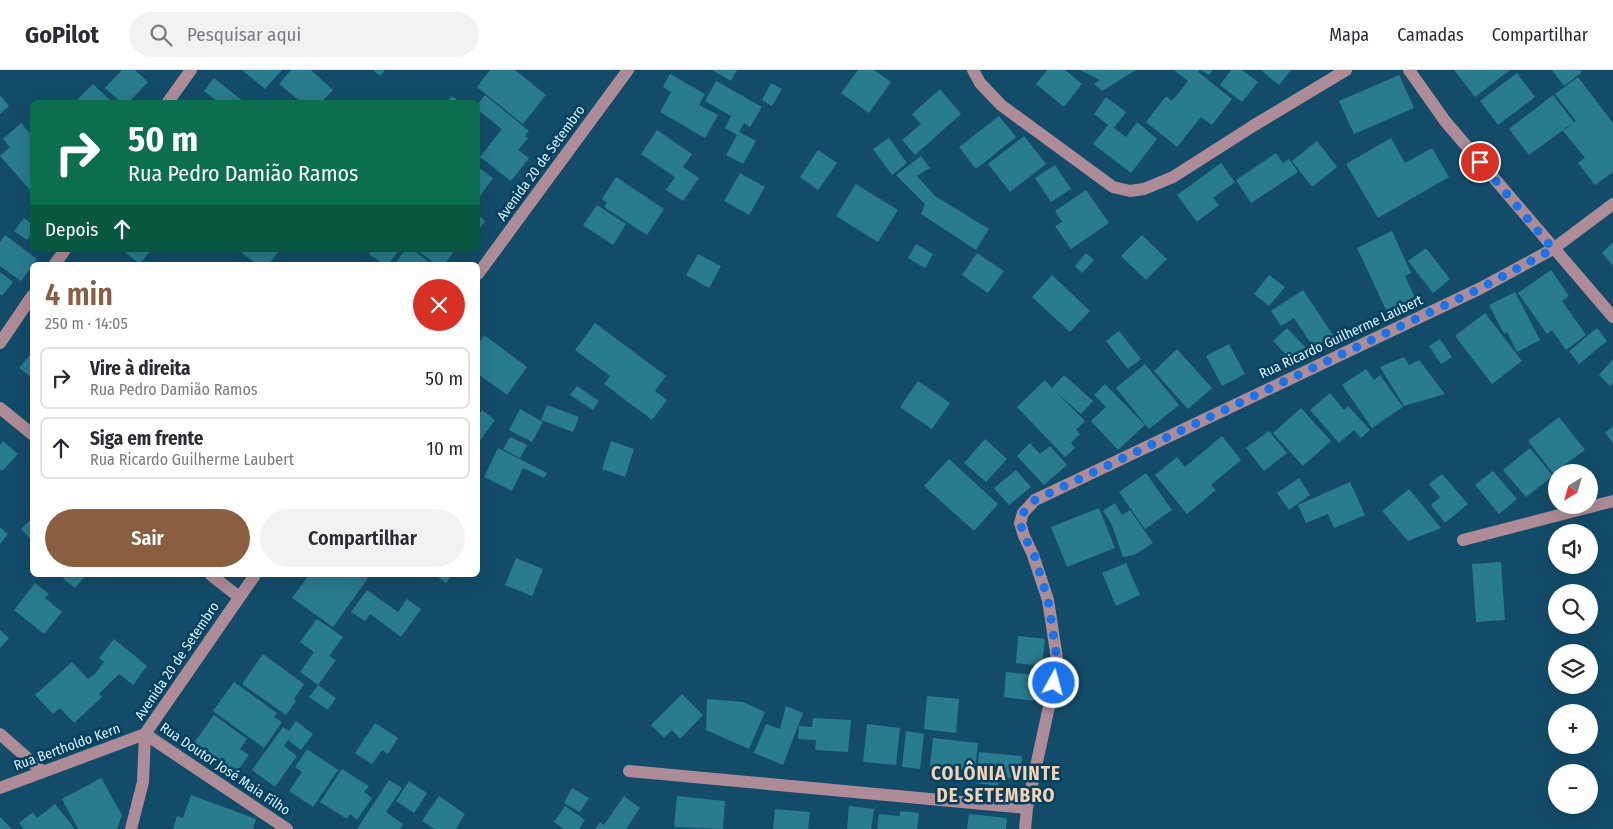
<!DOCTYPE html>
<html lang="pt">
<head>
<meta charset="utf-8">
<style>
  :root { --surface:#fff; --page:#f2f2f3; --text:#2b2b33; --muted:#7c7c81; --line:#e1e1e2; --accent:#895e41 }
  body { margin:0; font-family:"Fira Sans Condensed",sans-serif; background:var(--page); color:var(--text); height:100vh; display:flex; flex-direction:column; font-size:19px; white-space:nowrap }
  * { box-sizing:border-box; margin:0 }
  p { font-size:16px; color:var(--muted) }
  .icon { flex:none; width:28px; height:28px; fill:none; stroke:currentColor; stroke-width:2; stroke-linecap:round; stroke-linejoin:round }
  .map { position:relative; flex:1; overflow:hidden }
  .side { position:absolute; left:30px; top:192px; width:450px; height:315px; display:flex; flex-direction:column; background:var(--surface); border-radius:8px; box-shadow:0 5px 20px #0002 }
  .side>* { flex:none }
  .guide { position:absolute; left:30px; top:30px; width:450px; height:152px; border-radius:8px; box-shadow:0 5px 20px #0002; background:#0b6e4f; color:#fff; overflow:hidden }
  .needle { width:32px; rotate:217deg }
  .buttons { position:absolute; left:1548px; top:394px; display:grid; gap:10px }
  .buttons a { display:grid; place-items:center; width:50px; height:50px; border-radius:50%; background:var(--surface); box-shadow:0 5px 20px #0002; font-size:25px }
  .pin { position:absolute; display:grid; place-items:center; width:42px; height:42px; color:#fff; margin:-21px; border:2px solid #fff; border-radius:50%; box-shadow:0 1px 5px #0007 }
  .me { position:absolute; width:55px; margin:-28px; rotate:7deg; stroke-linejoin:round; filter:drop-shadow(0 0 4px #0008) }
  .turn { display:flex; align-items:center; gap:18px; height:105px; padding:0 15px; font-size:22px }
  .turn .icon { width:65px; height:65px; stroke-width:2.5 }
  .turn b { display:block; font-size:35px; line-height:42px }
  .then { display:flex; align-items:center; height:48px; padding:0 15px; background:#0003; gap:10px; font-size:19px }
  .round { display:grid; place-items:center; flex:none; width:52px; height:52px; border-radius:26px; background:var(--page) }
  .head { display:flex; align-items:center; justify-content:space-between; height:85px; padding:0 15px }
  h1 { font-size:30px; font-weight:600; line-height:38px; color:var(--accent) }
  .action { display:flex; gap:10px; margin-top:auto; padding:10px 15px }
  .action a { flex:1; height:58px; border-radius:30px; background:var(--accent); color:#fff; font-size:20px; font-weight:600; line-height:58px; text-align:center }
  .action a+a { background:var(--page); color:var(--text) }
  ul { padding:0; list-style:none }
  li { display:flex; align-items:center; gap:15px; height:62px; margin:0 10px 8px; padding:0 5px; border:2px solid var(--line); border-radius:8px }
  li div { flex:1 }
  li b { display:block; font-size:19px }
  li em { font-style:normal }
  header { display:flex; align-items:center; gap:30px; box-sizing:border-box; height:70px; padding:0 25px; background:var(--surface); border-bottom:1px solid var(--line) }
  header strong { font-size:24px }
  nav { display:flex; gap:28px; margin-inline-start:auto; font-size:18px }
  .search { width:350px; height:45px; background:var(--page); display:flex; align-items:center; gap:12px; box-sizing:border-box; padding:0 18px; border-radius:28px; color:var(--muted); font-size:19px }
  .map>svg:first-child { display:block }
</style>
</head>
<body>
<header>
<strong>GoPilot</strong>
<div class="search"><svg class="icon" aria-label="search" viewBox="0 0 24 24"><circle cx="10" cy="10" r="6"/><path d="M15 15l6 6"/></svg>Pesquisar aqui</div>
<nav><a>Mapa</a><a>Camadas</a><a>Compartilhar</a></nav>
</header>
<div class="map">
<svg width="1613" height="759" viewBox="0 0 1613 759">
  <rect width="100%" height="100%" fill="#134c69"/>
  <path fill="#297b8e" d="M122,0h13l13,12 -19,20h-8l-16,-14z
    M242,0h40l-17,19z
    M291,0h20l22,20 -12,12h-20l-22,-18z
    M373,0h12l-5,6z
    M490,0h25l31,25 -23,29 -46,-37z
    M712,0h25l-6,11z
    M858,0h16l17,12 -22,31 -28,-20z
    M1047,0h18l17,14 -18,23 -28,-23z
    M1080,0h56l-34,21 -8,-7 6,-4z
    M1174,0h26l-2,2 34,27 -20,26 -11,-8 -24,30 -31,-25 20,-26 6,5 16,-20z
    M1201,0h12l-4,5z
    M1231,0h11l16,12 -16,20 -22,-17z
    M1261,0h30l-12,15z
    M1454,0h56l-35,27z
    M1552,0h28l2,2 -18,14z
    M1517,3l18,24 -37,28 -18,-24z
    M670,4l35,20 -6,11 19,10 -13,23 -45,-26 11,-20 -8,-5z
    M1399,5l15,33 -60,26 -15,-33z
    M1578,7l35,46v49l-18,13 -17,-22 7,-5 -22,-27 13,-10 -21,-27z
    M214,8l30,24h-26l-14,-11z
    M716,11l46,26 -12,20 -6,-4 -5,9 17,9 -13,23 -17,-9 11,-20 -12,-7 6,-12 -26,-15z
    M771,13l11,6 -10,17 -10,-6z
    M93,14l19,18h-37z
    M940,19l21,25 -46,41 -13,-15 19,-16 -9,-10z
    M0,25l9,11 -9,8z
    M485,25l44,36 -4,5 3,2 -10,12 11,8 -18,23 -31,-24 22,-28 -24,-19v-6z
    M1553,25l21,27 -45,33 -20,-26z
    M452,26l8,6h-14z
    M1106,27l20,15 -12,16 12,9 11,-15 20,17 -26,34 -38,-29 15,-19 -14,-11z
    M999,46l17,21 -40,32 -17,-22z
    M21,53l11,13v56l-32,-36 10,-9 -7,-8z
    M657,60l35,24 -9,13 16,11 -16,23 -17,-11 9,-13 -34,-23z
    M1024,66l22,28 -36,28 -22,-28z
    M889,68l18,25 -15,12 -19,-26z
    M1391,68l14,25 27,-15 17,29 -71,41 -32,-54z
    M1317,71l20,26 -25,20 -20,-26z
    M818,80l19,13 -19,27 -18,-13z
    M1276,83l7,10 6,-4 9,13 -47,31 -15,-23z
    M921,86l9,12 -13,8 18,20 54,33 -13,21 -55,-36 4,-10 -29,-29z
    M1221,93l14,19 -22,16 6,7 -22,17 -20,-27z
    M1055,95l16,24 -20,13 -16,-24z
    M478,97l15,11 -15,21z
    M740,103l25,14 -16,28 -25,-14z
    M616,107l48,32 -17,26 -43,-28 3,-4 -5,-4z
    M856,114l42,26 -20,32 -42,-26z
    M1086,120l23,33 -38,26 -16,-23 7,-4 -7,-11z
    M597,135l29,19 -13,21 -30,-20z
    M478,145l7,6 -7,10z
    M24,148l8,6v8l-5,8 -13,-9z
    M1392,161l19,42 -6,3 12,26 -28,14 -32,-68z
    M5,165l32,24 -16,22 -21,-15v-24z
    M1142,165l25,24 -21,21 -25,-24z
    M1613,172v24l-11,-13z
    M916,174l17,10 -8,14 -17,-10z
    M1426,178l24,31 -17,14 -25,-32z
    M122,180h29l-11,14z
    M238,180h42l-12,15h-10z
    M372,180h27l-11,15h-4l-15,-11z
    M405,180h8l20,15h-39z
    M417,180h38l-11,15h-7z
    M977,183l27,18 -16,22 -26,-18z
    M1086,183l8,7 -12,13 -7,-7z
    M698,184l23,12 -12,22 -23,-13z
    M1551,200l18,26 -7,5 24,34 -20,15 -14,-20 -5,4 -29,-41z
    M0,202l13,10 -11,14 -2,-2z
    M1052,205l38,36 -20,21 -38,-35z
    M1269,205l16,12 -16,19 -15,-12z
    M1303,220l30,45 -19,13 -20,-30 -13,8 -10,-15z
    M1515,222l25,48 -23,12 -10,-20 -3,2 -15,-29z
    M1485,243l37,48 -30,23 -37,-48z
    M595,253l71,53 -11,15 12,9 -15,20 -48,-36 6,-8 -35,-26z
    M1287,258l19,20 -14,13 -19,-20z
    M1597,258l10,13 -28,23 -10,-13z
    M1119,261l22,28 -13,10 -22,-28z
    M484,265l43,32 -20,28 -29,-21v-29z
    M1440,269l12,18 -11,7 -12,-18z
    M1229,274l16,30 -23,12 -16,-30z
    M1177,279l35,39 -24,21 -34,-38z
    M32,282v26l-13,-10z
    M1404,287l5,8 10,-5 26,34 -41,12 -24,-39z
    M1613,289v24l-3,3 -11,-11z
    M1145,294l34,41 -30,24 -33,-41z
    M1366,299l8,11 6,-5 23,32 -31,21 -30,-43z
    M1064,305l29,26 -12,13 -26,-23 30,30 -9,9 4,4 -9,9 4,5 -10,9 -48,-50 28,-27 7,8z
    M918,311l32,22 -18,26 -32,-22z
    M1105,314l40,41 -27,25 -27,-29 15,-14 -12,-12z
    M577,316l22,15 -6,9 -23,-15z
    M1330,323l14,17 4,-4 22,24 -9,8 -7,-8 -15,13 -29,-33z
    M547,335l32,12 -6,15 -32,-12z
    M1301,338l30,33 -28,25 -30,-33z
    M520,339l23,13 -11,20 -23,-12z
    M482,340l13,10 -17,23v-29l1,1z
    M1559,347l26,33 -22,16 5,6h-12v5l-28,-36z
    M1613,356v17l-8,-10z
    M1269,361l18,22 -23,18 -18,-23z
    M1222,366l19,24 -30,25 5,5 -29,24 -32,-39 22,-18 8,10z
    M510,367l17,8 -7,13 -17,-9z
    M985,369l22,20 -21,23 -22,-19z
    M3,371l15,13 -16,17 -2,-2v-24z
    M611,371l23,8 -9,28 -23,-8z
    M1030,373l10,11 10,-8 17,19 -23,20 -27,-29z
    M498,378l49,25 -3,5 -21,-10 -11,23 -28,-14z
    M1530,378l23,28 -27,21 -23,-27z
    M949,389l49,45 -24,27 -50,-45z
    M1016,400l15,17 -22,18 -15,-17z
    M1493,401l24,28 -18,15 -24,-29z
    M1146,403l26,37 -27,19 -26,-37z
    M1442,404l26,30 -23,19 -14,-18 9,-8 -11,-13z
    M1299,408l11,17 -21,15 -12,-17z
    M1350,412l15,33 -31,13 -6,-14 -22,9 -8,-18z
    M1409,419l32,39 -33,13 -26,-30z
    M1115,433l7,12 8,-5 23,33 -19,12 -11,2 -12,-34 -8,-12z
    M1099,438l16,40 -48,19 -16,-40z
    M32,448v22l-11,-11z
    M0,457l8,7 -8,10z
    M516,488l27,11 -11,27 -27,-11z
    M1501,492l4,58 -29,2 -4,-58z
    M1126,493l14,32 -24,11 -14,-33z
    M66,505h20l-11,13 -12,-9z
    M309,505h54l5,3 -35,49 -41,-29z
    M435,505h17l-6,8z
    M35,513l14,11 -4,4 17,14 -18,22 -30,-24z
    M367,520l31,22 9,-13 14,10 -20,28 -31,-23 -5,7 -14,-9z
    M317,549l26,18 -14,19 7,4 -18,25 -18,-13 14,-20 -14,-10z
    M0,560l9,8 -9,10z
    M1018,566l27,3 -3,27 -26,-3z
    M114,569l33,27 -14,19 -14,-11 -20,20 3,3 -28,26 -14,-15 -7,6 -18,-19 37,-33 16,17 7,-5 9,-12 -5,-4z
    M263,584l41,30 -10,15 2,2 -10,14 -44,-31z
    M1006,602l31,3 -3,26 -30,-4z
    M234,612l43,31 -3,4 8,5 -18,26 -51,-37z
    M318,615l18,13 -8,12 -19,-13z
    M682,624l21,21 -23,24 -8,-9 -8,8 -13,-13z
    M927,626l32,3 -3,34 -32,-4z
    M707,629l36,3 22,10 -16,37 -43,-19z
    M786,636l17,7 -20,52 -29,-12 12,-29 14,5z
    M214,645l33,24 -7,10 9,6 -13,18 -42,-30z
    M813,648l38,2 -3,32 -33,-2 1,-10 -18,-1 1,-13 13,1z
    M296,651l17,13 -12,16 -13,-10 -4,6 13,10 -22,31 -23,-17 31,-43 6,4z
    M375,653l23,15 -10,16 -6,-4 -10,14 -17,-11z
    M867,654l33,4 -4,37 -33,-3z
    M906,661l18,3 -4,35 -18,-2z
    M933,668l45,5 -3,28 -45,-5z
    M307,679l31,21 -25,37 -24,-16 13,-19 -7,-5z
    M979,682l43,4 -2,23 -21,-2 -1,9 -22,-3z
    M342,699l27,17 -5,6 8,6 -15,22 -7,-6 -3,5 -27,-17z
    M101,708l21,37 -5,14h-39l-16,-30z
    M389,710l13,8 -16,24 17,12 -3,5h-43z
    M409,711l18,12 -13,20 -18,-12z
    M572,718l17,10 -9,14 -16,-9z
    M191,725l65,24 -3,10h-80l4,-13 6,2z
    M439,726l26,18 -9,15h-21l-13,-8z
    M624,726l16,12 -14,21h-31l5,-7 4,3z
    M677,726l48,5 -2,28 -49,-2z
    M55,734l20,25h-51l-5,-6 14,-11 4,6z
    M565,736l20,14 -6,9h-15l-10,-7z
    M849,736l25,3 -3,20h-24z
    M775,739l35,3 -2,17h-35z
    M900,741l19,2 -2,16h-40l2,-15 21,2z
    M969,744l38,4 -1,11h-39z
    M0,747l12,12h-12z"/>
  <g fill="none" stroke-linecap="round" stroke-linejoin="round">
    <path stroke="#ad8c97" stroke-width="12" d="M973,0l7,13 21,22 112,82 17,4 14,-2 29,-12 80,-51 93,-56
      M1409,0l36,51 168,196
      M168,32l23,-32
      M54,195l11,-15
      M478,204l150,-204
      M0,273l32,-47
      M0,338l32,26
      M1463,470l150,-39
      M211,505l28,22
      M0,664l42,37
      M145,664l142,95
      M629,701l398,37
      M0,718l145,-54
      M131,759l12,-47 2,-48 110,-159
      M1025,759l2,-21 31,-143 -10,-65 -15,-45 -9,-19 -4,-13 3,-10 12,-13 446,-212 72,-39 60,-45"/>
  </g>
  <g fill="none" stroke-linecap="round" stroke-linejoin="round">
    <path stroke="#1a73e8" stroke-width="9" stroke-dasharray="0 16.2" d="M1054,613l4,-18 -10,-65 -14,-46 -10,-18 -4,-13 3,-10 12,-13 446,-212 72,-39 -73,-87"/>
  </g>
  <g text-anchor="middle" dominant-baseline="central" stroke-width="5" stroke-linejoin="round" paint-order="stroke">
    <g font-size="14" fill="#ddf1ff" stroke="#02415e">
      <text transform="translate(541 93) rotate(-54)">Avenida 20 de Setembro</text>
      <text transform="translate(1341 267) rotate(-25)">Rua Ricardo Guilherme Laubert</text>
      <text transform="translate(177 591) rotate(-56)">Avenida 20 de Setembro</text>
      <text transform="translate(67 677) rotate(-20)">Rua Bertholdo Kern</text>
      <text transform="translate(225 699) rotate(34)">Rua Doutor José Maia Filho</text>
    </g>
    <g font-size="19" font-weight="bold" letter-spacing="1" fill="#f9d0b3" stroke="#02415e">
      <text x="996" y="703">COLÔNIA VINTE<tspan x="996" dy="22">DE SETEMBRO</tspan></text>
    </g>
  </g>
</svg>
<div class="buttons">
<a><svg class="needle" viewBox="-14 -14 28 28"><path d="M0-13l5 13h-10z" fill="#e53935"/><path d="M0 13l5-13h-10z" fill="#7c7c81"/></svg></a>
<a><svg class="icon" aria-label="sound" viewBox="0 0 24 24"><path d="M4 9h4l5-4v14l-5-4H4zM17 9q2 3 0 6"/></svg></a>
<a><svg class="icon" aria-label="search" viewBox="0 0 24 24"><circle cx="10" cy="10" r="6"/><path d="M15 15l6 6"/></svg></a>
<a><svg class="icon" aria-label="layers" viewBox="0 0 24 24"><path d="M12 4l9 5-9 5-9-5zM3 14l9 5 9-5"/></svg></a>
<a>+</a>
<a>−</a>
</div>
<div class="pin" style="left:1480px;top:92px;background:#d93025"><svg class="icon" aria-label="arrive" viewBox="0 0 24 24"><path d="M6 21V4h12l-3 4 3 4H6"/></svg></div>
<svg class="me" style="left:1054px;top:613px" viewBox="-20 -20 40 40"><circle r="17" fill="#1a73e8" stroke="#fff" stroke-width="3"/><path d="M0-11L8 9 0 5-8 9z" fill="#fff"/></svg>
<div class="guide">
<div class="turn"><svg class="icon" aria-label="right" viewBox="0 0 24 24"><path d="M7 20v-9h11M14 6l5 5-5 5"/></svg><div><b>50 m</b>Rua Pedro Damião Ramos</div></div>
<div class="then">Depois<svg class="icon" aria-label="ahead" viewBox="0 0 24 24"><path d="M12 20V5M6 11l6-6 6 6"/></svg></div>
</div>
<section class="side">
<div class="head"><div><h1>4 min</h1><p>250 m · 14:05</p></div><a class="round" style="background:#d93025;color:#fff"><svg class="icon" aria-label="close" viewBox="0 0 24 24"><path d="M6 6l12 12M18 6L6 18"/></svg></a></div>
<ul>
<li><svg class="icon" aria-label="right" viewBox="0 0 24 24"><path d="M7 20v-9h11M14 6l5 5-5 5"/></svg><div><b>Vire à direita</b><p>Rua Pedro Damião Ramos</p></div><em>50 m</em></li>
<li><svg class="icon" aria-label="ahead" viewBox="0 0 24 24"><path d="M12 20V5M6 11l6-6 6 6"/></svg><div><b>Siga em frente</b><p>Rua Ricardo Guilherme Laubert</p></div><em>10 m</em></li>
</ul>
<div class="action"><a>Sair</a><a>Compartilhar</a></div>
</section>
</div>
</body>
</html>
